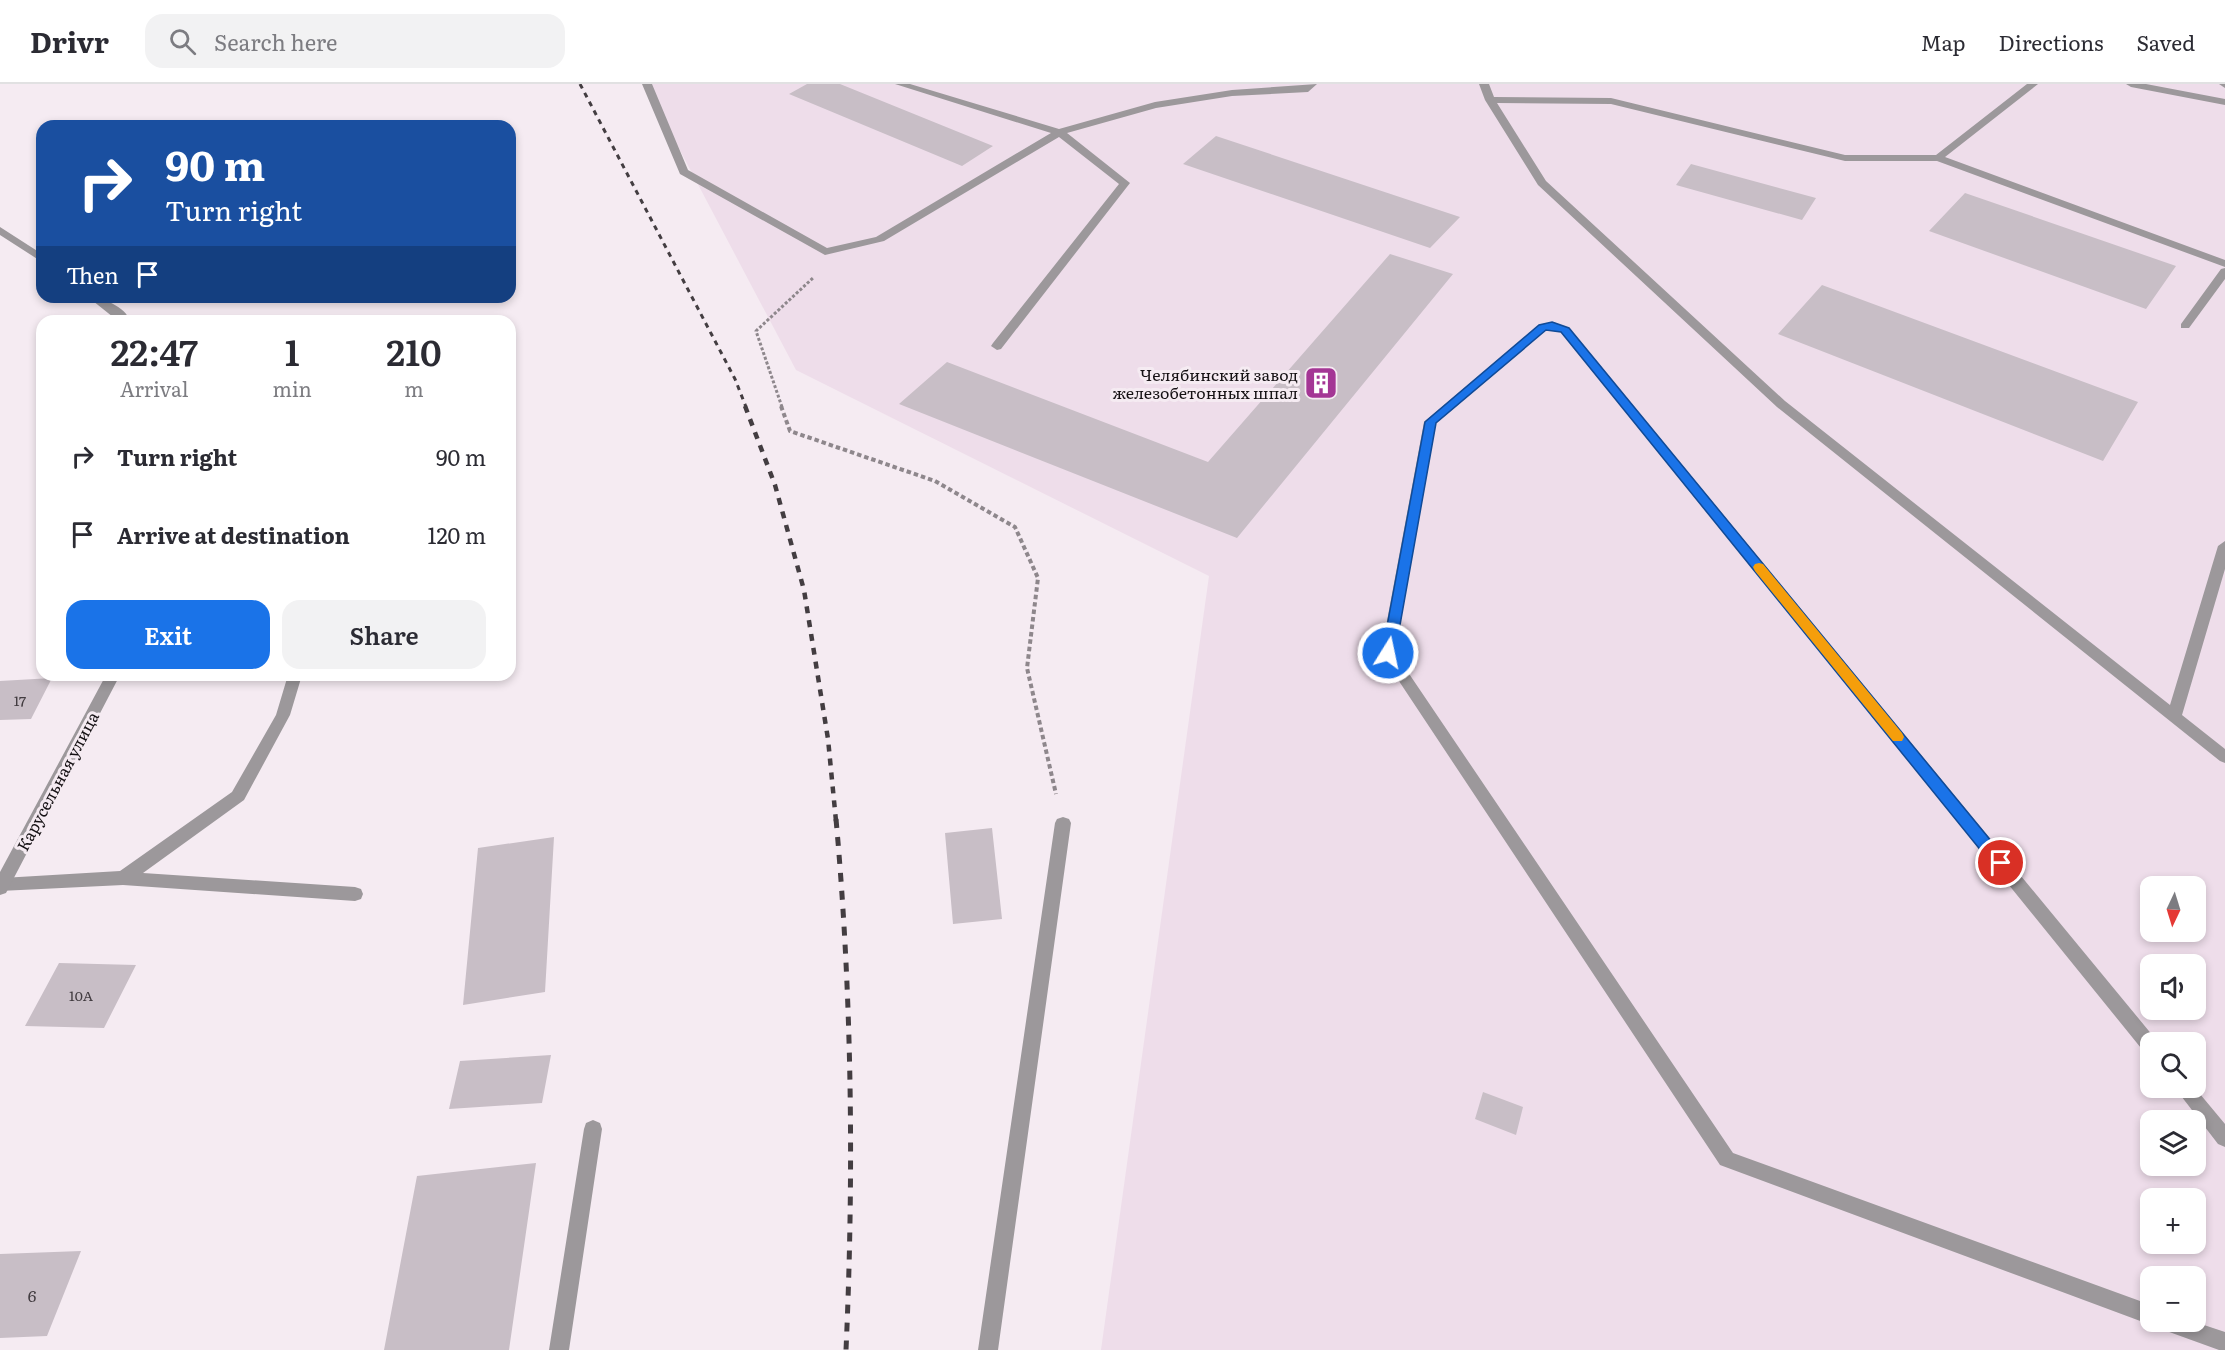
<!DOCTYPE html>
<html lang="en">
<head>
<meta charset="utf-8">
<style>
  :root { --surface:#fff; --page:#f2f2f3; --text:#2b2b33; --muted:#7c7c81; --line:#e1e1e2; --accent:#1a73e8 }
  body { margin:0; font-family:Literata,serif; background:var(--page); color:var(--text); height:100vh; display:flex; flex-direction:column; font-size:22px; white-space:nowrap }
  * { box-sizing:border-box; margin:0 }
  p { font-size:20px; color:var(--muted) }
  .icon { flex:none; width:33px; height:33px; fill:none; stroke:currentColor; stroke-width:2; stroke-linecap:round; stroke-linejoin:round }
  .map { position:relative; flex:1; overflow:hidden }
  .side { position:absolute; left:36px; top:231px; width:480px; height:366px; display:flex; flex-direction:column; background:var(--surface); border-radius:18px; box-shadow:0 3px 9px #0003 }
  .side>* { flex:none }
  .guide { position:absolute; left:36px; top:36px; width:480px; height:183px; border-radius:18px; box-shadow:0 3px 9px #0003; background:#1a4fa0; color:#fff; overflow:hidden }
  .needle { width:39px; rotate:184deg }
  .fabs { position:absolute; left:2140px; top:792px; display:grid; gap:12px }
  .fabs a { display:grid; place-items:center; width:66px; height:66px; border-radius:12px; background:var(--surface); box-shadow:0 3px 9px #0003; font-size:30px }
  .pin { position:absolute; display:grid; place-items:center; width:51px; height:51px; color:#fff; margin:-26px; border:3px solid #fff; border-radius:50%; box-shadow:0 2px 6px #0007 }
  .me { position:absolute; width:66px; margin:-33px; rotate:10deg; stroke-linejoin:round; filter:drop-shadow(0 0 4px #0008) }
  .turn { display:flex; align-items:center; gap:21px; height:126px; padding:0 30px; font-size:27px }
  .turn .icon { width:78px; height:78px; stroke-width:2.5 }
  .turn b { display:block; font-size:42px; line-height:51px }
  .then { display:flex; align-items:center; height:57px; padding:0 30px; background:#0003; gap:12px; font-size:22px }
  .eta { display:flex; justify-content:space-evenly; align-items:center; height:102px; text-align:center }
  .eta b { font-size:36px; font-weight:600; line-height:42px }
  .cta { display:flex; gap:12px; margin-top:auto; padding:12px 30px }
  .cta a { flex:1; height:69px; border-radius:18px; background:var(--accent); color:#fff; font-size:24px; font-weight:600; line-height:69px; text-align:center }
  .cta a+a { background:var(--page); color:var(--text) }
  ul { padding:0; list-style:none }
  li { display:flex; align-items:center; gap:18px; height:78px; padding:0 30px }
  li div { flex:1 }
  li b { display:block; font-size:22px }
  li em { font-style:normal }
  header { display:flex; align-items:center; gap:36px; box-sizing:border-box; height:84px; padding:0 30px; background:var(--surface); border-bottom:2px solid var(--line) }
  header strong { font-size:28px }
  nav { display:flex; gap:33px; margin-inline-start:auto; font-size:21px }
  .search { width:420px; height:54px; background:var(--page); display:flex; align-items:center; gap:15px; box-sizing:border-box; padding:0 21px; border-radius:18px; color:var(--muted); font-size:22px }
  .map>svg:first-child { display:block }
</style>
</head>
<body>
<header>
<strong>Drivr</strong>
<div class="search"><svg class="icon" aria-label="search" viewBox="0 0 24 24"><circle cx="10" cy="10" r="6"/><path d="M15 15l6 6"/></svg>Search here</div>
<nav><a>Map</a><a>Directions</a><a>Saved</a></nav>
</header>
<div class="map">
<svg width="2225" height="1266" viewBox="0 0 2225 1266">
  <rect width="100%" height="100%" fill="#f5ebf2"/>
  <path fill="#eeddea" fill-rule="evenodd" d="M645,0h1580v1266h-1124l108,-774 -413,-206zM2151,802h45v46h-45zM2151,880h45v46h-45zM2151,958h45v46h-45zM2151,1036h45v46h-45zM2151,1114h45v46h-45zM2151,1192h45v46h-45z"/>
  <path fill="#c8bec6" d="M807,0h33l153,62 -31,20 -173,-72z
    M1216,52l244,81 -30,31 -247,-84z
    M1691,80l125,34 -14,22 -126,-35z
    M1965,109l211,73 -30,43 -217,-78z
    M1390,170l63,20 -216,264 -338,-134 48,-42 261,100z
    M1822,201l316,117 -35,59 -325,-127z
    M52,594l-21,41 -31,1v-39z
    M992,744l10,91 -49,5 -8,-91z
    M554,753l-9,155 -82,13 15,-157z
    M59,879l77,2 -32,63 -79,-2z
    M551,971l-9,48 -93,6 11,-48z
    M1483,1008l40,15 -7,28 -41,-16z
    M536,1079l-27,187h-125l33,-174z
    M81,1167l-34,85 -47,2v-84z"/>
  <g fill="none" stroke-linecap="round" stroke-linejoin="round">
    <path stroke="#8e878c" stroke-width="3" stroke-dasharray="3 2" stroke-linecap="butt" d="M782,323l-26,-76 58,-54"/>
    <path stroke="#8e878c" stroke-width="4" stroke-dasharray="4.5 3" stroke-linecap="butt" d="M781,322l9,25 145,50 80,46 23,51 -11,90 29,126"/>
    <path fill="#9c989b" fill-rule="evenodd" d="M642,0h10l36,86 139,78 49,-11 175,-104 -156,-49h15l149,45 96,-27 77,-12 85,-6 -9,8 -76,4 -76,12 -89,25 63,50 -129,166 -4,1 -6,-4 2,-3 126,-159 -60,-47 -175,104 -59,14 -145,-81z
      M1479,0h10l5,13 117,1 234,57h91l91,-71h11l-93,73 280,103v7l-288,-106h-92l-234,-57 -114,-1 49,78 239,220 385,304 48,-159 7,-5v28l-43,146 43,34v14l-5,-2 -443,-354 -239,-222 -53,-85z
      M2126,0h20l79,15v6l-94,-18z
      M2219,0h6v4z
      M0,143l42,27v8l-42,-27z
      M2225,184v11l-36,49h-8v-4l40,-55z
      M88,213c14,0 38,10 42,24h-12z
      M1553,238l16,6 589,714h-7v13l-6,-2 -584,-721 -15,-2 -110,93 -41,230 338,500 418,152v17h44l30,10v18h-6l-58,-21 -3,-7 -7,3 -431,-160 -337,-508 -2,-4 43,-231 115,-97z
      M288,591h14l-12,40 -46,85 -101,73 212,14 6,2 2,5 -2,5 -6,2 -232,-16 -123,6v-12l2,-1 118,-7 112,-79 44,-77z
      M1063,733l6,2 2,4 -73,527h-20l77,-527 2,-4z
      M2175,1004h20l30,36v23l-7,-3z"/>
    <path fill="#9c989b" fill-rule="evenodd" d="M106,591h14l-114,218 -6,2v-23z
      M593,1036l7,3 2,6 -33,221h-20l35,-221 2,-6z"/>
    <path stroke="#433d41" stroke-width="3" stroke-dasharray="5 5" stroke-linecap="butt" d="M580,0l155,295 11,28"/>
    <path stroke="#433d41" stroke-width="4.5" stroke-dasharray="7 7" stroke-linecap="butt" d="M745,322l30,79 29,105 24,149 8,82"/>
    <path stroke="#433d41" stroke-width="5" stroke-dasharray="9 9" stroke-linecap="butt" d="M836,735c16,177 18,354 10,531"/>
  </g>
  <path fill="#1a73e8" stroke="#114b97" stroke-width="1.5" d="M1552,238l17,6 437,531 2,4 -2,5h-11l-434,-536 -15,-2 -110,93 -41,230 -7,5 -4,-2 -2,-3 43,-231 114,-97z"/>
  <path fill="#f59e0b" d="M1759,479l4,1 139,169 2,4 -2,4h-9l-138,-170 -2,-4 2,-3z"/>
  <defs>
    <g id="building-square" transform="scale(1.725)"><rect x="-9" y="-9" width="18" height="18" rx="4" fill="#a43695" stroke="#f5ebf2"/><path d="M-4-6H4V6H1V3H-1V6H-4ZM-2.5-4.3h1.7v1.8h-1.7ZM.8-4.3h1.7v1.8H.8ZM-2.5-1h1.7V.8h-1.7ZM.8-1h1.7V.8H.8Z" fill="#fff"/></g>
  </defs>
  <g fill-rule="evenodd">
    <use href="#building-square" x="1321" y="299"/>
  </g>
  <g text-anchor="middle" dominant-baseline="central" stroke-width="6" stroke-linejoin="round" paint-order="stroke">
    <g font-size="14" fill="#423c40">
      <text x="20" y="616">17</text>
      <text x="81" y="911">10А</text>
    </g>
    <g font-size="16" fill="#151114" stroke="#f5ebf2" text-anchor="end">
      <text x="1298" y="290">Челябинский завод<tspan x="1298" dy="18">железобетонных шпал</tspan></text>
    </g>
    <g font-size="16" fill="#151114" stroke="#f5ebf2">
      <text transform="translate(57 697) rotate(-62)">Карусельная улица</text>
    </g>
    <g font-size="16" fill="#423c40">
      <text x="32" y="1211">6</text>
    </g>
  </g>
</svg>
<div class="fabs">
<a><svg class="needle" viewBox="-14 -14 28 28"><path d="M0-13l5 13h-10z" fill="#e53935"/><path d="M0 13l5-13h-10z" fill="#7c7c81"/></svg></a>
<a><svg class="icon" aria-label="sound" viewBox="0 0 24 24"><path d="M4 9h4l5-4v14l-5-4H4zM17 9q2 3 0 6"/></svg></a>
<a><svg class="icon" aria-label="search" viewBox="0 0 24 24"><circle cx="10" cy="10" r="6"/><path d="M15 15l6 6"/></svg></a>
<a><svg class="icon" aria-label="layers" viewBox="0 0 24 24"><path d="M12 4l9 5-9 5-9-5zM3 14l9 5 9-5"/></svg></a>
<a>+</a>
<a>−</a>
</div>
<div class="pin" style="left:2001px;top:779px;background:#d93025"><svg class="icon" aria-label="arrive" viewBox="0 0 24 24"><path d="M6 21V4h12l-3 4 3 4H6"/></svg></div>
<svg class="me" style="left:1388px;top:569px" viewBox="-20 -20 40 40"><circle r="17" fill="#1a73e8" stroke="#fff" stroke-width="3"/><path d="M0-11L8 9 0 5-8 9z" fill="#fff"/></svg>
<div class="guide">
<div class="turn"><svg class="icon" aria-label="right" viewBox="0 0 24 24"><path d="M7 20v-9h11M14 6l5 5-5 5"/></svg><div><b>90 m</b>Turn right</div></div>
<div class="then">Then<svg class="icon" aria-label="arrive" viewBox="0 0 24 24"><path d="M6 21V4h12l-3 4 3 4H6"/></svg></div>
</div>
<section class="side">
<div class="eta">
<div><b>22:47</b><p>Arrival</p></div>
<div><b>1</b><p>min</p></div>
<div><b>210</b><p>m</p></div>
</div>
<ul>
<li><svg class="icon" aria-label="right" viewBox="0 0 24 24"><path d="M7 20v-9h11M14 6l5 5-5 5"/></svg><div><b>Turn right</b></div><em>90 m</em></li>
<li><svg class="icon" aria-label="arrive" viewBox="0 0 24 24"><path d="M6 21V4h12l-3 4 3 4H6"/></svg><div><b>Arrive at destination</b></div><em>120 m</em></li>
</ul>
<div class="cta"><a>Exit</a><a>Share</a></div>
</section>
</div>
</body>
</html>
